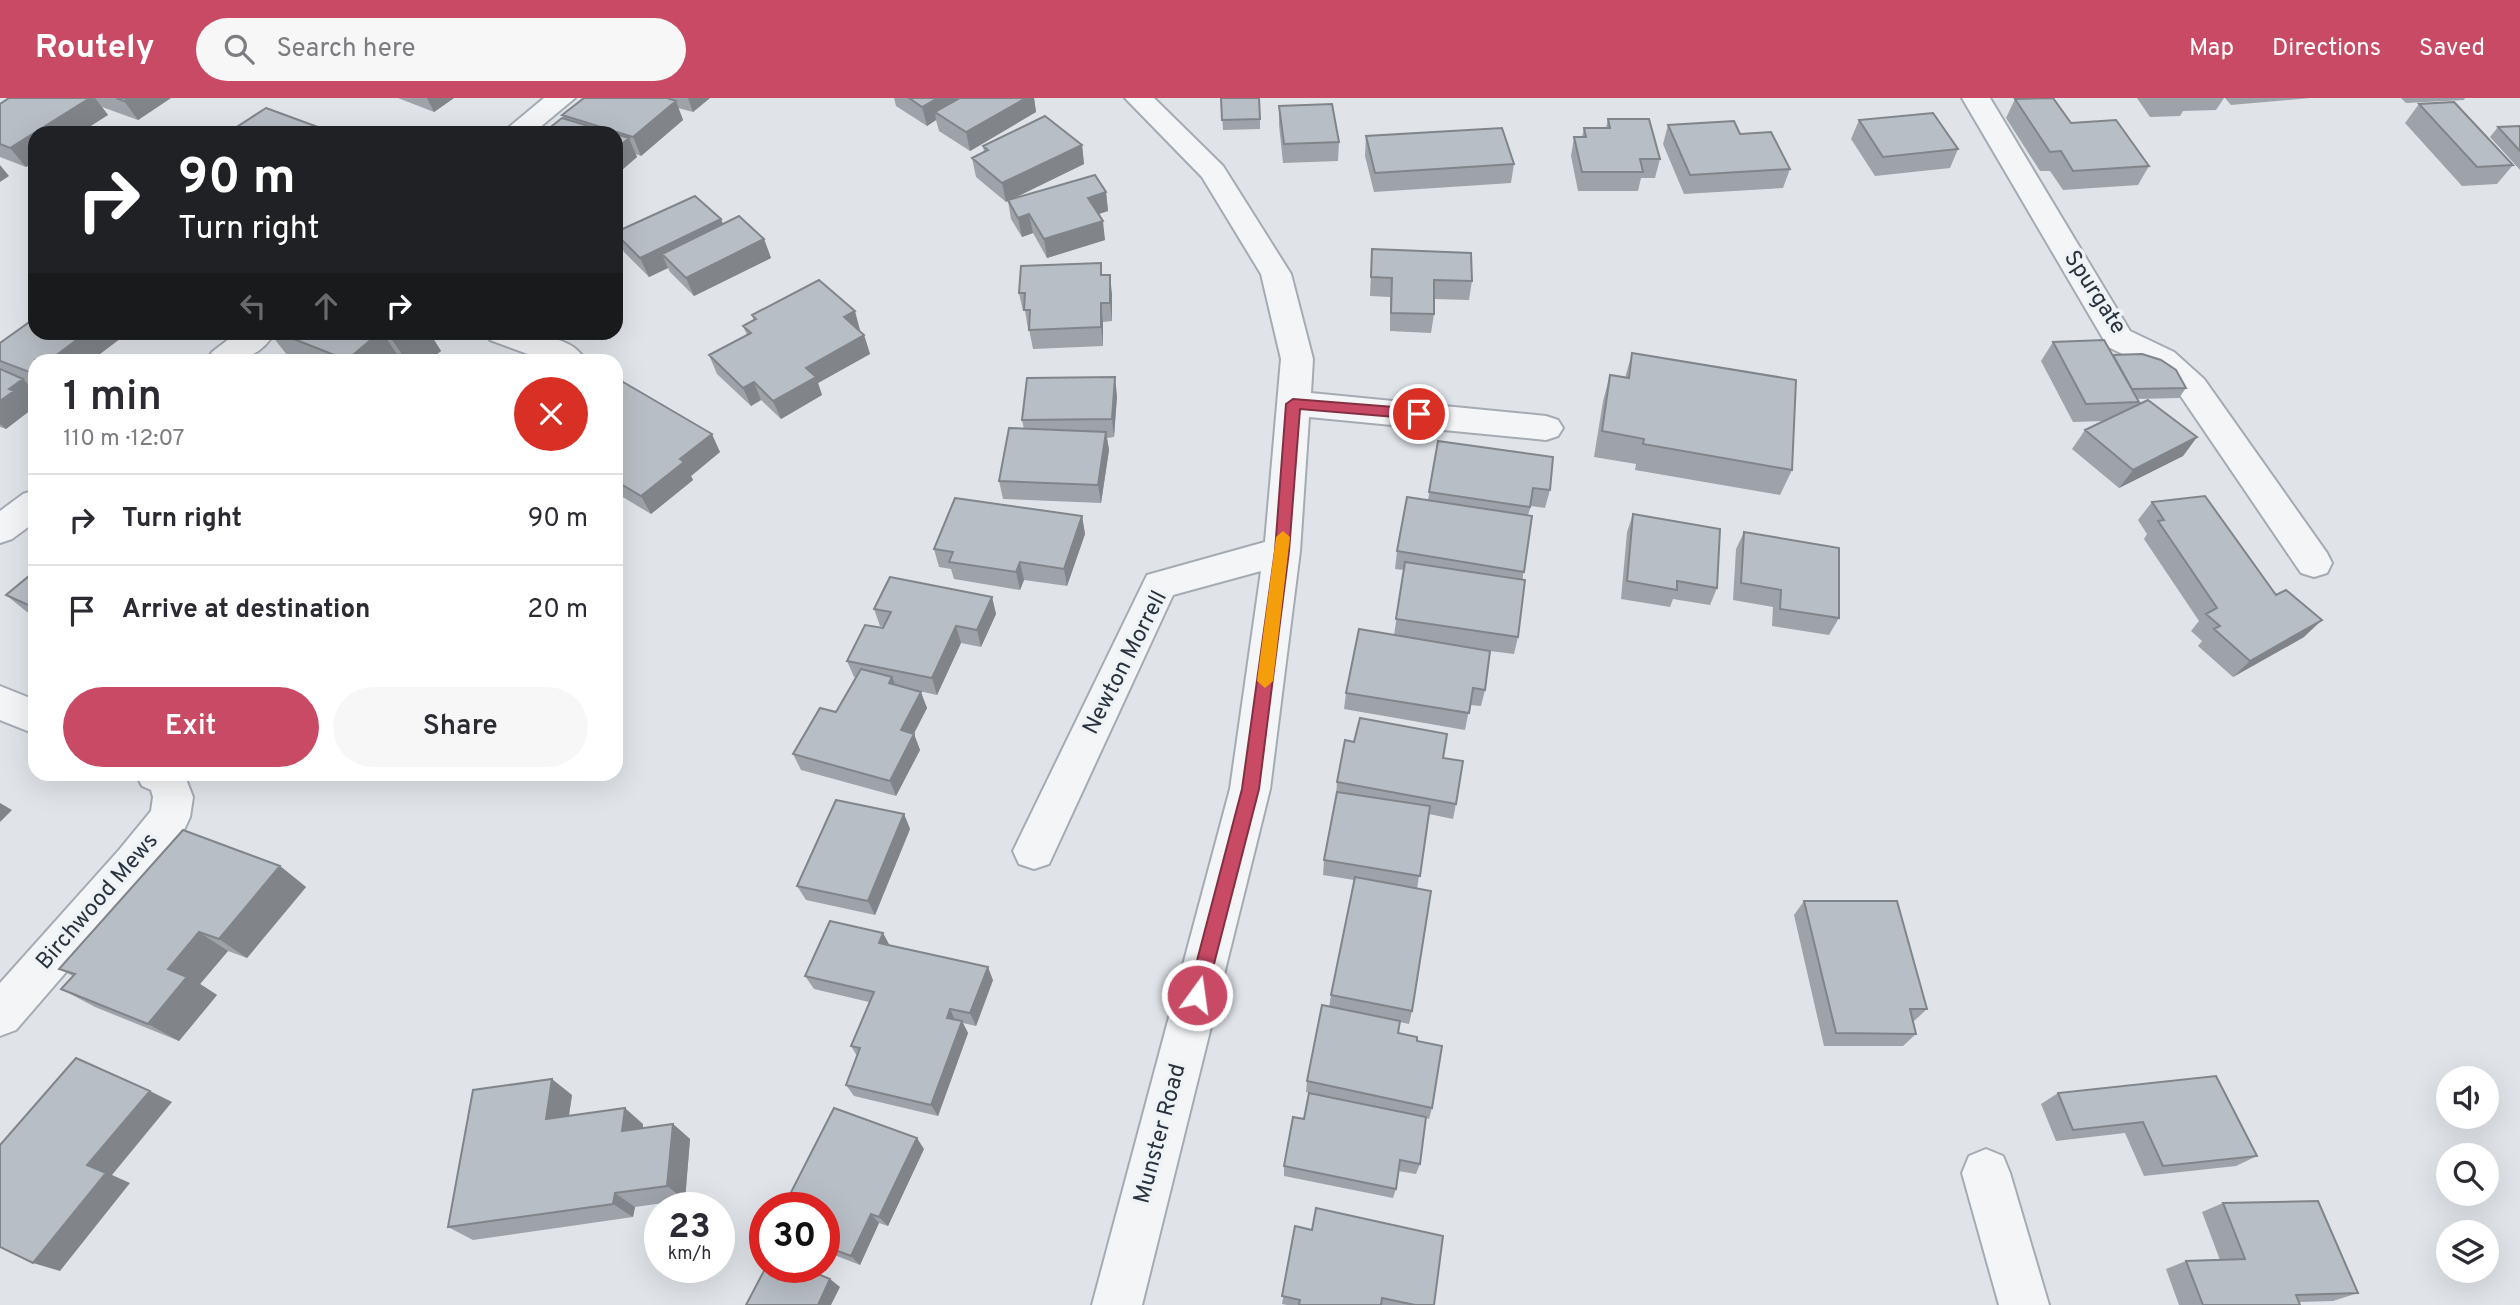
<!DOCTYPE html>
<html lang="en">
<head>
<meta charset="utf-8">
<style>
  :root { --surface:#fff; --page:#f7f7f7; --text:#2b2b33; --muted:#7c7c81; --line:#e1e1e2; --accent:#c94a65 }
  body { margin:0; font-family:Overpass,sans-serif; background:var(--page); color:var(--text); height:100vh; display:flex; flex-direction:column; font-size:26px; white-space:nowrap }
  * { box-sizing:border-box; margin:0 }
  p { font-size:23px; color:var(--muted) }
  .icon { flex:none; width:38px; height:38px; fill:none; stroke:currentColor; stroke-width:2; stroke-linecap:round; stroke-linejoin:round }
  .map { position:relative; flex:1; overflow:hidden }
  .side { position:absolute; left:28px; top:256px; width:595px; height:427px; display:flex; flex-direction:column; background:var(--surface); border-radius:21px; box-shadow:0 7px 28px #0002 }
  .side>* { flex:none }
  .hud { position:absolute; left:28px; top:28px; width:595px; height:214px; border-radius:21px; box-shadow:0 7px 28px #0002; background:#202124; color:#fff; overflow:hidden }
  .fabs { position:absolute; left:2436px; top:968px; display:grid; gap:14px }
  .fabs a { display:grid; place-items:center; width:63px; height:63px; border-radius:50%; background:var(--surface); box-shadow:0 7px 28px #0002; font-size:35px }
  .speed { position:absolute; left:644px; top:1094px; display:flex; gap:14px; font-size:35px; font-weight:700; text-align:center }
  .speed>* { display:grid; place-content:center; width:91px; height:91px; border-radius:50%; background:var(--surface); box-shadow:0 7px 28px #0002; line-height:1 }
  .speed small { font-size:18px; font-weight:400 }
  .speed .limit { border:10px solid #d22; background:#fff; color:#111 }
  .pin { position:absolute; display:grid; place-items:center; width:60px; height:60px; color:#fff; margin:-30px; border:4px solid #fff; border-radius:50%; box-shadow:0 2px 7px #0007 }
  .me { position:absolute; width:77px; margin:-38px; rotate:14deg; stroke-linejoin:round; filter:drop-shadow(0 0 5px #0008) }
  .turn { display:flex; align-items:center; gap:24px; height:147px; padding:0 35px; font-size:32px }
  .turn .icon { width:91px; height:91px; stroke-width:2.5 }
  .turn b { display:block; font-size:49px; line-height:60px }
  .lanes { display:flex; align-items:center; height:66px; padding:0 35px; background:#0003; justify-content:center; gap:35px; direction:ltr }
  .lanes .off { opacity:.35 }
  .round { display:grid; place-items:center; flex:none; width:74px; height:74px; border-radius:37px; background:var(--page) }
  .head { display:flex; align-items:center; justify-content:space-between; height:119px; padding:0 35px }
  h1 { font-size:42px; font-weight:600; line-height:52px }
  .action { display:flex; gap:14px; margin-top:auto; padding:14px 35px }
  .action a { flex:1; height:80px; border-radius:42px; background:var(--accent); color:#fff; font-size:28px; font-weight:600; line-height:80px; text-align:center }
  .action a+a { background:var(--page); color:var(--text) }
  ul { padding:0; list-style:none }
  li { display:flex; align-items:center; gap:21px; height:91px; padding:0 35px; border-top:2px solid var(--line) }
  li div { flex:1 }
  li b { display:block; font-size:26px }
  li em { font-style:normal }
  header { display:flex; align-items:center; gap:42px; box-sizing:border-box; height:98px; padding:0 35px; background:var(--accent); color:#fff }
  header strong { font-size:33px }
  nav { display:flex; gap:38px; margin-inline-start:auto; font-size:24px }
  .search { width:490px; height:63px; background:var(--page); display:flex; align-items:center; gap:18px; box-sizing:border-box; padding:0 24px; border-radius:38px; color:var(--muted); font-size:26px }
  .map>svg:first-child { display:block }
</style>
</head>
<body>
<header>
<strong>Routely</strong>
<div class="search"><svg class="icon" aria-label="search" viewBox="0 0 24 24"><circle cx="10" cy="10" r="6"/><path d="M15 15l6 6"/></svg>Search here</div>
<nav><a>Map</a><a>Directions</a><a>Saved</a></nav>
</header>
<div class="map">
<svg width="2520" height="1207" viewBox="0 0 2520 1207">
  <rect width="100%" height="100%" fill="#e0e4e9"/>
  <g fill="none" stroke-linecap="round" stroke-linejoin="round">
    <g stroke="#a5abb3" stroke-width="4">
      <path id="minor" d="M544,0h31l-42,35h-31z
        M1125,0h29l69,68 68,108 22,85 -2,34 235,23 12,4 5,8 -5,8 -12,4 -237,-23 -9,134 -30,238 -128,516h-50l138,-516 31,-218 -88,24 -124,269 -15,5 -15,-5 -6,-13 134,-276 118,-33 16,-183 -20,-85 -59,-97z
        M1962,0h28l140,233 44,21 30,27 123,174 5,10 -5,10 -13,4 -13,-4 -121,-178 -28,-27 -44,-21z
        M238,234h37c-17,29 -38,28 -68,28l5,-8z
        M486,234c26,0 82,0 97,25l-2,3h-37l-54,-20z
        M35,392v32l-23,17 -12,4v-32l23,-17z
        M0,588l35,14v34l-35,-14z
        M136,676h48l9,23 -3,20 -6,13 -35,46 -133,154 -16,6v-53l119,-133 32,-39 2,-14 -2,-7 -9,-4z
        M1986,1051l17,7 7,17 39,132h-50l-37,-132 7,-17z"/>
    </g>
    <use href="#minor" fill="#f3f5f7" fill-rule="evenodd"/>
  </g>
  <path fill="#9ea3a9" d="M9,0h162l-33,22 -36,-13 6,8 -73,18v29l-9,5 -26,-10v-53z
    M398,0h56l-20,14z
    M584,0h126l-17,14 -15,-4 5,12 -42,36 -5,-2 1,3 -21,18v-42h-73l21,-15 -2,-3z
    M894,0h140l2,14 -66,39 -31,-20 -3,-11 -9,6 -31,-20z
    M1221,0l39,21v10l-37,1z
    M2137,0h87l-8,12 -33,1 -3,5 -30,1z
    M2225,0h85l-79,7z
    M2401,0h64l-1,2 -58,3z
    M2015,1l56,24 78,43 -11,19 -75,5 -13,-19h-10l-34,-53z
    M2419,6l94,61 -16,19 -35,2 -57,-63z
    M1279,8l60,36 -1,19 -55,2 -4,-38z
    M1608,21l52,40 -5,19h-14l-3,13h-60l-7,-35 3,-19h8l2,-9h22z
    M1859,22l99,29 -8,19 -75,8 -24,-37z
    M1668,27l122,44 -7,19 -99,6 -21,-50z
    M2520,28v44l-30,-33 8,-10z
    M1366,38l148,28 -3,19 -137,9 -9,-36z
    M1082,47l2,19 -72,35 94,-7 2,19 -10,3 7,26 -58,18 -14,-25 -11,4 -11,-18 -3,-18 -2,1 -30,-25 -4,-19 12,-6 -1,-6z
    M721,121l2,5 41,15 7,19 -77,38 -24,-24 -2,-4 -19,9 -25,-25 -8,-17v-3z
    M1372,151l100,32 -3,19 -35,-1v15l-3,19 -41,-2v-34l-20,-1z
    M1102,177l10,19v27l-9,1v24l-70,3 -4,-20h-1l-3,-18h-2l-4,-18z
    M752,217l108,15 -1,1 5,4 6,19 -52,29 4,12 -41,24 -20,-19 -10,6 -34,-32 -8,-19 38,-20 -4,-9 11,-5z
    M35,234h88l2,3 -33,25h-57v26l-8,-3 8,8v11l-5,5 2,2 -26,20 -6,-2v-84z
    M269,234h160l12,19 -11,9h-139z
    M2053,244l60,13 73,33 -7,10 -42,1 2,3 -2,3 60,32 -14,19 -64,32 -47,-39 13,-19 19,-9 -31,1 -32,-61z
    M1632,255l160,117 -12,25 -145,-25 1,-6 -42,-7 9,-56 7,-26 15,3z
    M616,283l104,71 -29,24 2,4 -42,34 -35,-21z
    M1117,298l-3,41 -7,1 2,12 -8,53 -98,-4 -4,-18 25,-52 -2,-9z
    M1438,343l112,49 -5,18 -14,-2 -3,9 -10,122 -4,17 -24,-3 -5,39 -4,16 -11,-1 -5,25 -121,-21 2,-16 48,-58 10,-65 -9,-1 2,-18 31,-51z
    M2152,404l152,135 -71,40 -35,-31 4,-5 -11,-10 8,-10 -55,-82 3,-5 -9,-14z
    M1633,416l84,74 -7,17 -37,-6 -3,8 -49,-8 6,-67z
    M1082,418l3,18 -18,52 -43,-6 -4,10 -66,-11 -3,-10 -12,-2 -5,-18z
    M1744,434l95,86 -10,17 -57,-9 1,-19 -40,-7 3,-51z
    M35,473v45l-8,-4 -21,-17z
    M992,499l4,17 -15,33 -20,-4 -24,52 -18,-4 8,17 -13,26 6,16 -24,46 -95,-26 -8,-16 43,-42 20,-34 -2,-1 -7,-16 37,-34 -4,-1 -6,-17z
    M1443,660l13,46 -3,15 -24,-5 -12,75 -5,122 -3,13 -9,-2 -2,11 19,8 15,67 -3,11 -3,-1 -6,46 -4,10 -18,-3 -2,18 -3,9 -109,-22v-10l20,-47 15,-24 -13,-3 1,-11 22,-74 2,-12 23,-115 -31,-5 1,-15 12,-63 1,-15z
    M904,716l6,15 -35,86 -69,-15 -9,-14z
    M280,768l26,21 -59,71 -19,-7 -28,33 17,11 -38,46 -84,-34 -34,-18 12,-13 -14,-7z
    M1804,803l123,108 -14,13 3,12 -13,12h-79l-30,-131z
    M889,847l104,35 -17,46 -13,-3 5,10 -30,83 -84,-20 -8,-11 11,-29 -6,-10 18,-44 -55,-13 -9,-13z
    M2058,995l199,63 -21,10 -92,10 -19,-43 -69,8 -15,-37z
    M572,997l-3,21 74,8v4l30,-4 17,15 -5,61 -50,7 -2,10 -160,23 -25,-13z
    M924,1051l-36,77 -9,-3 -19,42 -36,-14v-43z
    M2223,1105l135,90 -25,8 -34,1 1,3h-121l-13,-36 20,-8 34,-1 -18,-48z
    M1295,1128l139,79h-147l-5,-1z"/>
  <path fill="#81858a" d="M90,0h5l13,17 -28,18h-45v29l-9,5 -16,-19z
    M128,0h43l-33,22 -14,-19z
    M427,0h27l-20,14z
    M688,0h22l-17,14z
    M938,0h37l-40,14 1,8 -9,6 -5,-19z
    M1026,0h8l2,14 -66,39 -4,-19z
    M676,3l7,19 -42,36 -8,-19z
    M318,29l4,6h-13z
    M629,40l8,19 -21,18v-26z
    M1082,47l2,19 -78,38 -4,-19z
    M0,67l9,11 -9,6z
    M1106,94l2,19 -18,6 -2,-19z
    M1029,116l4,19 -11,4 -4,-19z
    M721,121l7,19 -66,16 6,14 -19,9 -9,-19z
    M1103,123l2,19 -58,18 -3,-19z
    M764,141l7,19 -77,38 -8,-18z
    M1110,177l2,19v27l-2,-18z
    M1101,205l2,19v24l-2,-19z
    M855,213l5,19 -11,6 -5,-19z
    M87,234h36l2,3 -33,25h-42z
    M380,234h2l19,28h-54z
    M390,234h39l12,19 -11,9h-24l-18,-26z
    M864,237l6,19 -52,29 4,12 -41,24 -8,-18 33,-33z
    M1115,279l2,19 -3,41 -2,-18z
    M23,281l12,12v11l-5,5 2,2 -26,20 -6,-5v-23l9,-12z
    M754,284l7,18 -10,6 -8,-18z
    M1106,334l3,18 -8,53 -3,-18z
    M712,336l8,18 -29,24 2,4 -42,34 -10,-18 39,-37z
    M2197,339l-14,19 -64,32 14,-18z
    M1082,418l3,18 -18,52 -3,-17z
    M1020,464l4,18 -4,10 -4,-18z
    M992,499l4,17 -15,33 -4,-17z
    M2322,522l-18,17 -71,40 17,-16z
    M956,528l5,17 -24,52 -5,-17z
    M892,579l7,16 -10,-10z
    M921,594l6,16 -20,38 -6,-16z
    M914,636l6,16 -24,46 -6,-15z
    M351,676h10l-5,4z
    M0,705l12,7 -12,12z
    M904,716l6,15 -35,86 -7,-14z
    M280,768l26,21 -59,71 -28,-19z
    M199,834l29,19 -28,33 17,11 -38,46 -31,-17 20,-55z
    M883,835l7,13 -11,-3z
    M988,869l5,13 -17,46 -6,-13z
    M950,911l6,13 -9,-4z
    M962,923l6,12 -30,83 -7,-11z
    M552,981l20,16 -6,39 -20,-15z
    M150,993l22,11 -60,73 18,8 -70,88 -27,-8 54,-98z
    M625,1010l18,16 -2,22 -19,-15z
    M673,1026l17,15 -5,61 -18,-14z
    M917,1040l7,11 -36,77 -9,-9z
    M615,1095l20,14 -2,10 -20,-13z
    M871,1116l8,9 -19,42 -9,-9z
    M830,1181l10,8 -9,18h-13z"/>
  <path fill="#b8bec5" stroke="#81858a" stroke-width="2" d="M9,0h81l-80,50 -10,-4v-40z
    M116,0h12l-4,3z
    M584,0h83l9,3 -43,36 -71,-22z
    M909,0h29l-16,9z
    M960,0h66l-60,34 -31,-20z
    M1221,0h38l1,21 -38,1z
    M2053,0l18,25 45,-3 33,46 -76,5 -12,-20 -11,1 -35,-53z
    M2454,4l59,63 -36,2 -58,-63z
    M1332,6l7,38 -55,2 -5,-38z
    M266,10l52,19 -9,6 -80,-1z
    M1933,15l25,36 -75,8 -24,-37z
    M1045,18l37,29 -80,38 -30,-25 16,-8 -5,-4z
    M562,20l50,15h-69z
    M1608,21h41l11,40h-20l3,13h-61l-8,-35h12l-2,-9h26z
    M1734,23l6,13 31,-2 19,37 -100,6 -22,-50z
    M2520,28v25l-22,-24z
    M1502,30l12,36 -139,9 -9,-37z
    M616,36l13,4 -13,11z
    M1095,77l11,17 -18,6 15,23 -59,18 -15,-25 -11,4 -10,-18z
    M695,98l26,23 -81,39 -24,-24v-2z
    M739,118l25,23 -78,39 -24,-24z
    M1372,151l99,4 1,28 -38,-1v34l-43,-1 1,-35 -21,-1z
    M1101,165v12h9v28h-9v24l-72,3 1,-20h-6l1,-17h-6l2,-27z
    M819,182l36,31 -11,6 20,18 -58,33 10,9 -43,24 -19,-19 -11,6 -34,-33 42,-22 -8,-7 13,-7 -4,-4z
    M35,220v14h52l-37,28h-15v11l-3,2 -32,-12v-18z
    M276,234h104l-33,28z
    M2104,242l35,62 -53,2 -33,-62z
    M1632,255l164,27 -4,90 -149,-26 1,-5 -42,-8 8,-56 19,3z
    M2142,256l19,6 15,10 10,18 -54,1 -19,-34z
    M0,271l23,10 -14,10 5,2 -14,10z
    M1115,279l-3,42 -90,1 5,-42z
    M618,281l94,55 -32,25 4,3 -43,34 -25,-15v-100z
    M2148,302l49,37 -64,33 -48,-40z
    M1009,330l97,4 -8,53 -99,-4z
    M1438,343l115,16 -3,33 -17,-2 -3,19 -101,-15z
    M2205,398l71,99 10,-5 36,30 -72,41 -36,-32 6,-3 -14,-12 11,-6 -59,-87 6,-1 -12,-18z
    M1407,399l125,19 -8,56 -127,-21z
    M955,400l127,18 -18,53 -44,-7 -4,10 -67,-10 4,-10 -19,-3z
    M1633,416l87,15 -3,59 -40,-7v9l-50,-9z
    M1744,434l95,16v70l-59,-9 1,-19 -40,-7z
    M1405,464l120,18 -7,57 -122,-18z
    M35,473v37l-29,-13z
    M890,479l102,20 -15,33 -21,-4 -24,52 -85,-17 18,-36 18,3 8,-16 -17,-3z
    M1359,531l131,22 -5,39 -12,-2 -4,25 -123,-20z
    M861,571l31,8 -3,6 32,9 -20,38 13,4 -24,47 -97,-27 27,-46 16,4z
    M1360,620l87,16 -4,24 20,3 -7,43 -119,-22 8,-42 9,2z
    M1337,694l93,14 -10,70 -96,-16z
    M836,702l68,14 -36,87 -71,-15z
    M183,732l97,36 -61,73 -20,-7 -31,37 19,8 -39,47 -87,-35 14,-15 -16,-5z
    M1355,779l76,14 -19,120 -81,-16z
    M1804,803h93l30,108h-17l6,25 -80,-1z
    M830,823l53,12 -4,10 109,24 -18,46 -20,-4 -3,9 15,3 -31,84 -85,-20 14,-37 -9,-2 23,-54 -69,-16z
    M1322,907l78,16 -2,12 19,4v4l25,5 -10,62 -125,-27z
    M76,960l74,33 -63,74 19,8 -73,90 -33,-16v-102z
    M2216,978l41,80 -94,10 -20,-44 -70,8 -15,-37z
    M552,981l-6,40 79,-11 -3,23 51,-7 -6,62 -52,7 -2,11 -165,23 25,-137z
    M1309,995l117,24 -6,47 -20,-4 -4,29 -112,-23 9,-49 11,2z
    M834,1010l83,30 -38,79 -8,-3 -20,42 -27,-10v-38h-41z
    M2318,1103l40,92 -62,2 4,10h-97l-17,-44 59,-2 -22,-56z
    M1316,1110l127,28 -9,69h-19l-33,-7 -1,7h-82l1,-5 -18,-4 13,-70 17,4z
    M766,1169h35l29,12 -12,26h-72z"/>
  <path fill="#c94a65" stroke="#833042" stroke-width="2" d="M1293,301l126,10 7,5 -7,5 -119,-10 -11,142 -30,238 -53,206 -3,6 -6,3 -6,-3 -3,-6 54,-206 33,-238 11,-147z"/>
  <path fill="#f59e0b" d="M1283,433l7,6 -17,144 -8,7 -8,-7 19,-144z"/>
  <g text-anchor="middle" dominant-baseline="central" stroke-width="7" stroke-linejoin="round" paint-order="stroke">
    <g font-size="23" fill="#293340" stroke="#f0f3f6">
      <text transform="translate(2094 195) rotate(57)">Spurgate</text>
      <text transform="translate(1126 565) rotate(-63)">Newton Morrell</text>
      <text transform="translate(98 804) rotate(-49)">Birchwood Mews</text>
      <text transform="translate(1161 1036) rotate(-75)">Munster Road</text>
    </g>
  </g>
</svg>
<div class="fabs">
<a><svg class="icon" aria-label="sound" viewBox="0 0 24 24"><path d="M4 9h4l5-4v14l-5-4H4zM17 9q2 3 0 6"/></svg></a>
<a><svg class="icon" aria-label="search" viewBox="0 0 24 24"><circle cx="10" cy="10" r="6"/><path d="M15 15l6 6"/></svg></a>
<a><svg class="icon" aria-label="layers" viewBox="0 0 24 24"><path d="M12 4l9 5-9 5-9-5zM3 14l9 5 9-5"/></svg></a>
</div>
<div class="speed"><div>23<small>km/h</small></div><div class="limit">30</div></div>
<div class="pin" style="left:1419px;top:316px;background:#d93025"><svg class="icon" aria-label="arrive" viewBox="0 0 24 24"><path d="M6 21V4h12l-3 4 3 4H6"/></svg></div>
<svg class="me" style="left:1197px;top:897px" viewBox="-20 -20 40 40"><circle r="17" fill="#c94a65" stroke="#fff" stroke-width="3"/><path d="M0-11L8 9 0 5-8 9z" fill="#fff"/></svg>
<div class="hud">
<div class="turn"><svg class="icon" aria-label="right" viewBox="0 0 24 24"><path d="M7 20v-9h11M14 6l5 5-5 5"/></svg><div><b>90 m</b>Turn right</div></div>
<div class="lanes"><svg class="icon off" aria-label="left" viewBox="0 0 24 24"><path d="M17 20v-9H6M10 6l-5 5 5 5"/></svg><svg class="icon off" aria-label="ahead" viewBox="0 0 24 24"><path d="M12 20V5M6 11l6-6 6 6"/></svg><svg class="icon" aria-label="right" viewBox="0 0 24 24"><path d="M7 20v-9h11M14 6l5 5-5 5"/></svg></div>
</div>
<section class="side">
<div class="head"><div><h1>1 min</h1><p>110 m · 12:07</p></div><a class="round" style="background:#d93025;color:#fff"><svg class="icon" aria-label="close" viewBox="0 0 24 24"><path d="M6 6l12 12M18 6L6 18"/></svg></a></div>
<ul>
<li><svg class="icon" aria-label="right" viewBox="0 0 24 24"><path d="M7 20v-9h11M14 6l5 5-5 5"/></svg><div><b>Turn right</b></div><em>90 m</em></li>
<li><svg class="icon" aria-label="arrive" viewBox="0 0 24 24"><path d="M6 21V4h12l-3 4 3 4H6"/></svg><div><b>Arrive at destination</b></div><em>20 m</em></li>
</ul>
<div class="action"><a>Exit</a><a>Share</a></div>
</section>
</div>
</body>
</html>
